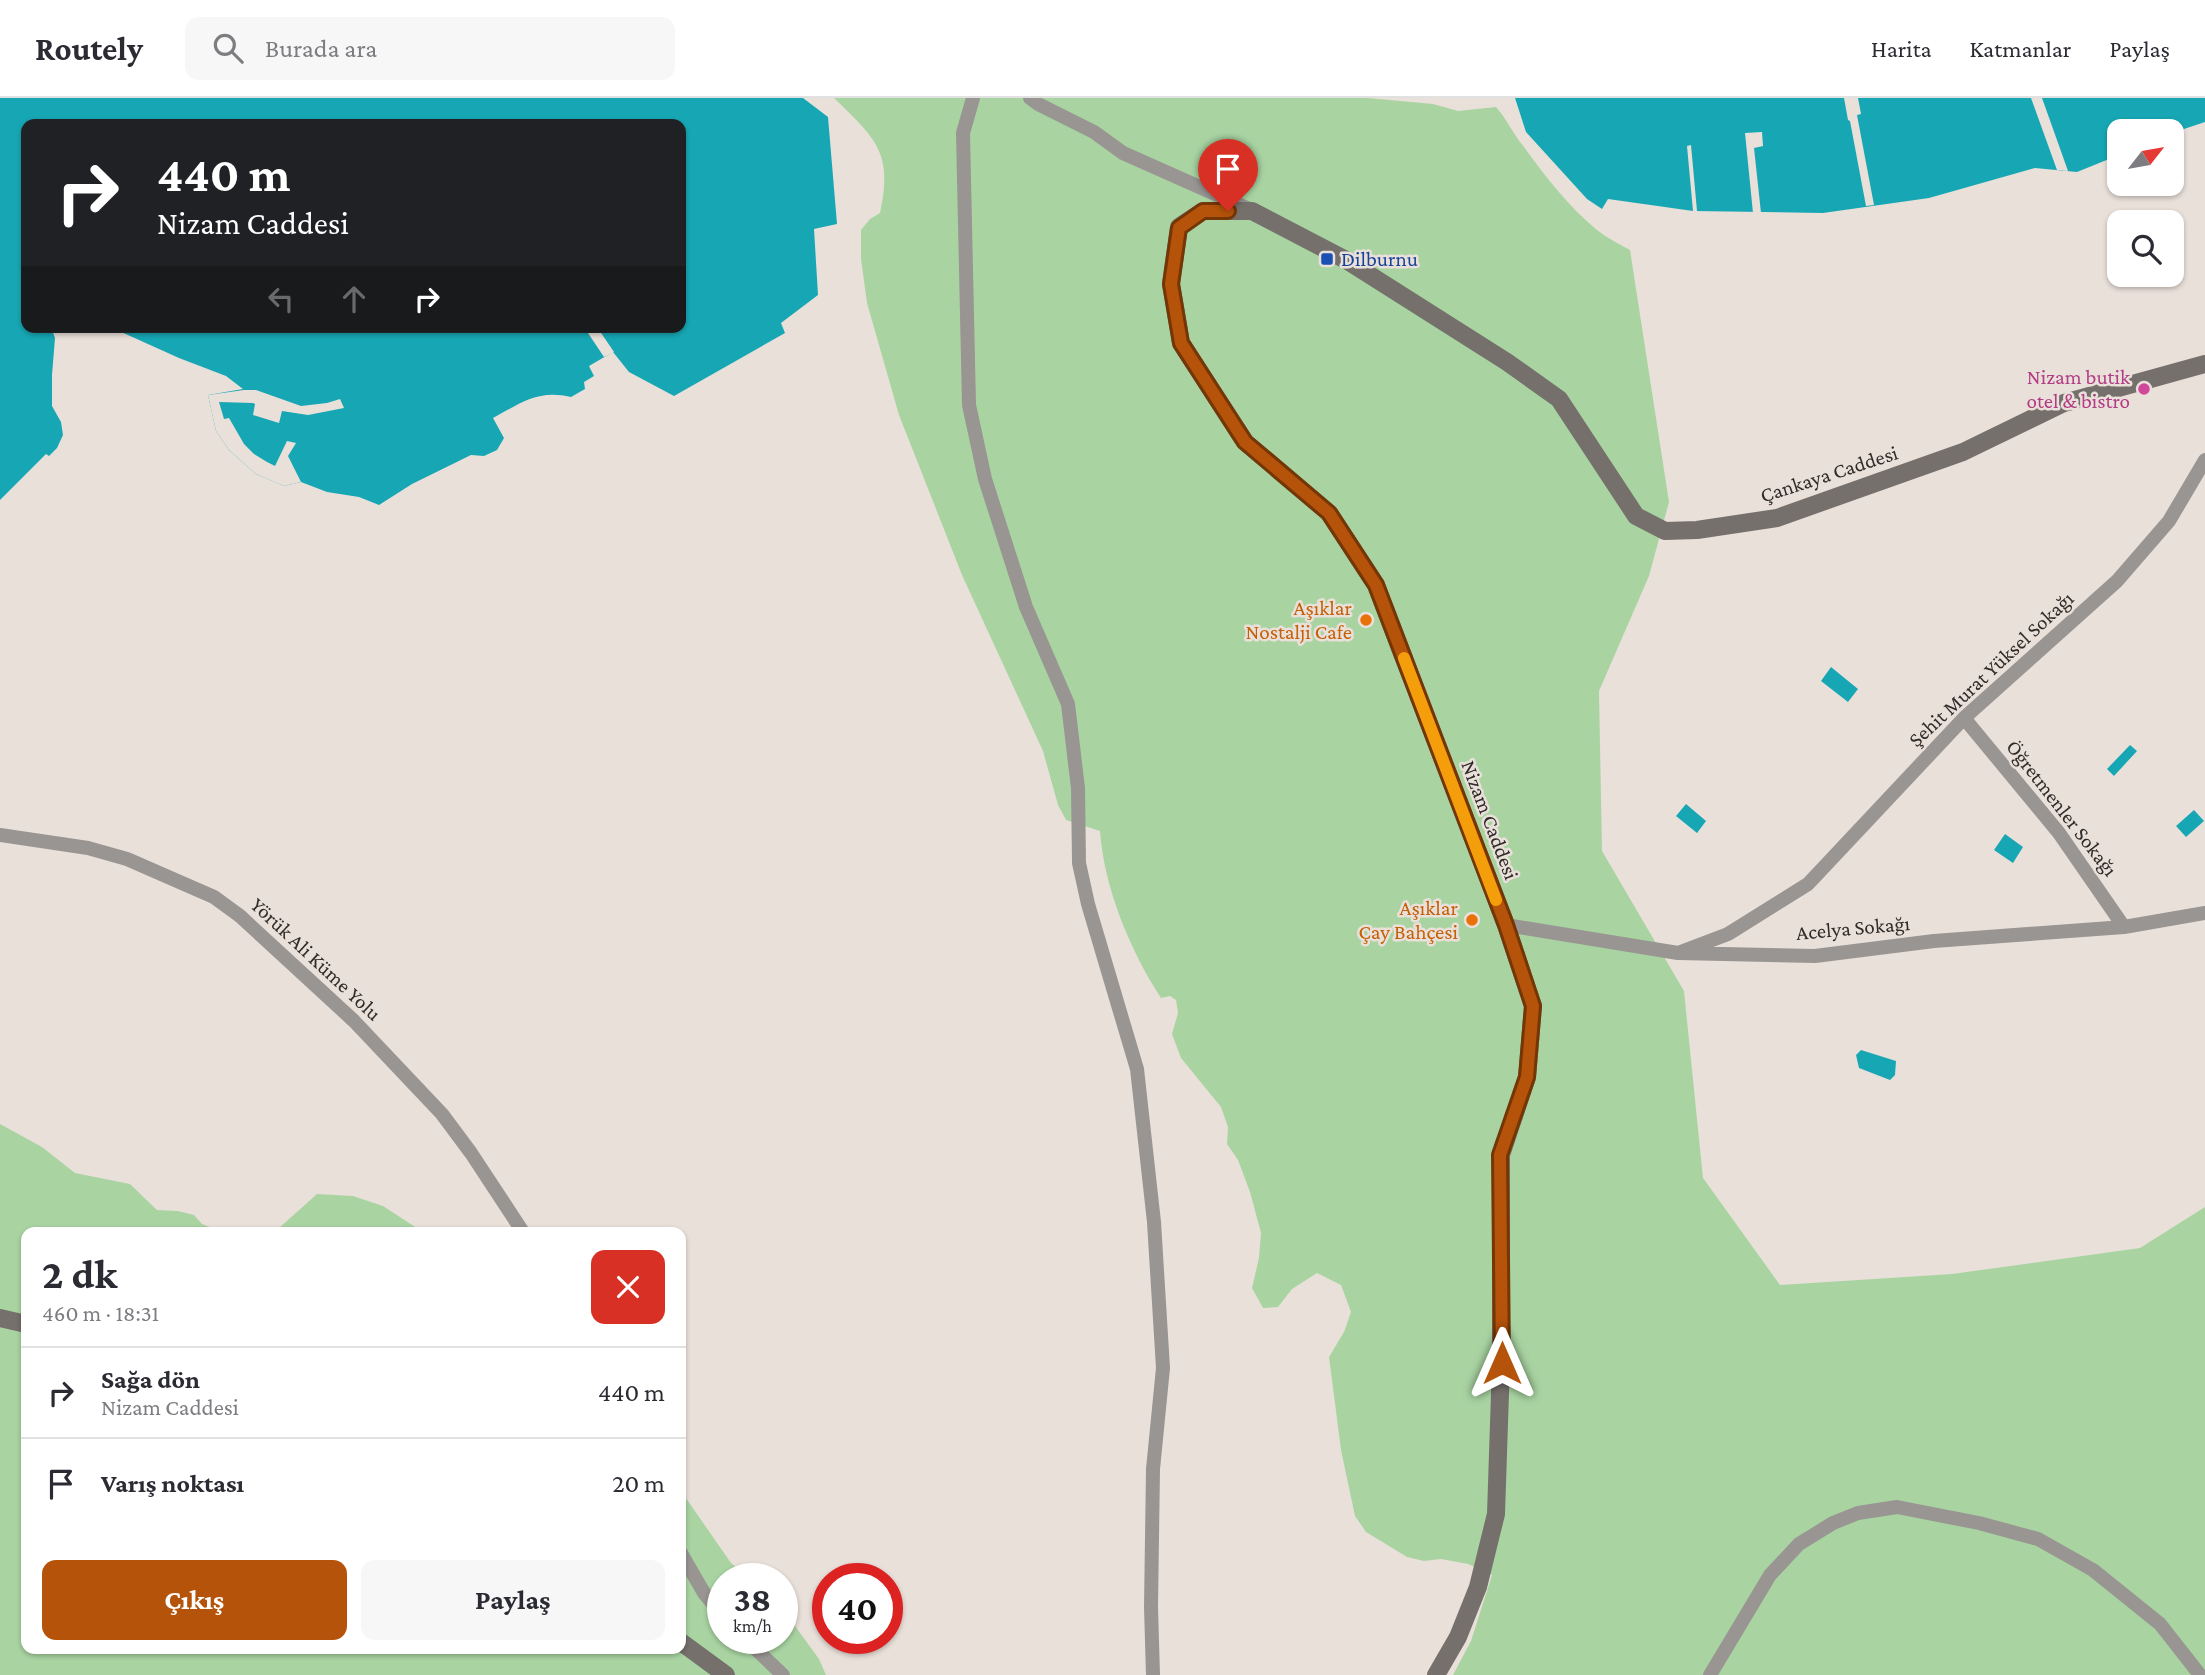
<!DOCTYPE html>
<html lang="tr">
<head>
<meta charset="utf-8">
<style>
  :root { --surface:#fff; --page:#f7f7f7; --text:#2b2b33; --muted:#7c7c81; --line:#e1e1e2; --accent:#b45309 }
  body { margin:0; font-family:"Crimson Pro",serif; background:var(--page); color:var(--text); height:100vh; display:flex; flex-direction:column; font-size:26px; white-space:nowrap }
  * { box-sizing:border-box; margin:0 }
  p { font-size:23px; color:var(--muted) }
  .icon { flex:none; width:38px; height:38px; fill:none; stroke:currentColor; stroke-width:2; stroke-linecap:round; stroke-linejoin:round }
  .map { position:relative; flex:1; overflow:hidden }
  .details { position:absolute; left:21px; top:1129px; width:665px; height:427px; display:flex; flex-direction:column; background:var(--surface); border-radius:14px; box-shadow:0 2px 5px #0004 }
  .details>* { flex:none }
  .banner { position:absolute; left:21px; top:21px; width:665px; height:214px; border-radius:14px; box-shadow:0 2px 5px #0004; background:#202124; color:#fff; overflow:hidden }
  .needle { width:46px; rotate:59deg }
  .tools { position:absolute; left:2107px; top:21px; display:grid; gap:14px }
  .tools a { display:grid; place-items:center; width:77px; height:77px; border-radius:14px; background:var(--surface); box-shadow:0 2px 5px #0004; font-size:35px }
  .speed { position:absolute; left:707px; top:1465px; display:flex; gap:14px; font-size:35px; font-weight:700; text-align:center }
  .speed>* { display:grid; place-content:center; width:91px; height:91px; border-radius:50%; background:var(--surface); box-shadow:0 2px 5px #0004; line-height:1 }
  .speed small { font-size:18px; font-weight:400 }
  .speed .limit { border:10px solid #d22; background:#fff; color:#111 }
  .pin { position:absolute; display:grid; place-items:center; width:60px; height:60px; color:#fff; margin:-72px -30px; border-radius:50% 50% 50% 0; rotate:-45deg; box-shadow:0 0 7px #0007 }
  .pin .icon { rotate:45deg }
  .me { position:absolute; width:77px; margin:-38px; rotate:0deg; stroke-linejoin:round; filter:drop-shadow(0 0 5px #0008) }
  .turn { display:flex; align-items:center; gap:24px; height:147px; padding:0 21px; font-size:32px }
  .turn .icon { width:91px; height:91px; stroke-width:2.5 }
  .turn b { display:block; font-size:49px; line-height:60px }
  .lanes { display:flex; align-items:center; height:66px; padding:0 21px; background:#0003; justify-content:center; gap:35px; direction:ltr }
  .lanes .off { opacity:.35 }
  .round { display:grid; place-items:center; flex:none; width:74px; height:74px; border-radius:14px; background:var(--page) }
  .summary { display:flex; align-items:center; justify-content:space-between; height:119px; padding:0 21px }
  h1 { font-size:42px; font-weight:700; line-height:52px }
  .cta { display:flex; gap:14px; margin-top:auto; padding:14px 21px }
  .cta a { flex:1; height:80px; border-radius:14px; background:var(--accent); color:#fff; font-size:28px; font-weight:700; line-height:80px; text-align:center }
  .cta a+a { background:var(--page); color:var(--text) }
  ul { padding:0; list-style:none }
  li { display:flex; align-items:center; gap:21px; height:91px; padding:0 21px; border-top:2px solid var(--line) }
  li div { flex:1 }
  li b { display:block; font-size:26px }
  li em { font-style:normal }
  header { display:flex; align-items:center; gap:42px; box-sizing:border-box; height:98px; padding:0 35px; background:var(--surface); border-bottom:2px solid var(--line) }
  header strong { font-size:33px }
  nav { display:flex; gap:38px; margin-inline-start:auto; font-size:24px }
  .search { width:490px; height:63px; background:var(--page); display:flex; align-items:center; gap:18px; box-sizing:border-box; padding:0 24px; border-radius:14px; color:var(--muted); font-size:26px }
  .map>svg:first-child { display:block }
</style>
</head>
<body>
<header>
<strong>Routely</strong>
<div class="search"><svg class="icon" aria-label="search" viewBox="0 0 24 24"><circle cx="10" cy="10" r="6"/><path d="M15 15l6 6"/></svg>Burada ara</div>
<nav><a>Harita</a><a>Katmanlar</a><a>Paylaş</a></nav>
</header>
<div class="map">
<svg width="2205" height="1577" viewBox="0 0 2205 1577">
  <rect width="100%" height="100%" fill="#eae0da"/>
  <path fill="#a9d4a2" d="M834,0h534l65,6 25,7 38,-4c11,12 17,27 28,40 21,29 45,60 73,83 10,8 22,14 33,20l39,252 -20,74 -50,115 3,160 82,140 19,187 77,107 172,-11 188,-26 65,-41v468h-752l18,-34 21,-66 -24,-11 -27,-5 -17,2 -17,-4 -41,-25 -11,-16 -14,-66 -12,-93 15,-25 7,-20 -10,-27 -24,-12 -25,16 -14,18 -15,1 -11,-20 7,-30 2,-25 -11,-41 -12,-32 -11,-16 1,-17 -7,-20 -40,-49 -9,-24 6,-21 -2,-13 -6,-4 -9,2c-31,-48 -57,-110 -61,-167l-34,-11 -8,-15 -15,-54 -81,-176 -63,-160 -32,-112 -6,-44v-29l9,-11 10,-6c13,-61 -4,-74 -46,-115z
    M0,1026l42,23 33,26 55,11 27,26 21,1 16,4 8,9 20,8h-196v416h655v-157l50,72 19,15h-27v60h59v-30l37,51 7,16h-826z
    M317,1096l36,2 30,10 40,26h-155l11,-4z"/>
  <path fill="#17a7b4" d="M0,0h803l25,19 9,107 -23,5 4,66 -37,28 4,10 -111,63 -45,-24 -16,-20 -24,14 5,10 -10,6 1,7 -14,8c-33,-8 -50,6 -78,21l11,20 -7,12 -13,6 -13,-1 -59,29 -33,21 -20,-8 -32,-5 -26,-10 -17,4 -28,-12 -27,-24 -13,-19 -8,-36 35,-6 -17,-13 -47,-18 -60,-27 -3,-4h565v-203h-655v203h25l4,11 -3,37v31l9,16 2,13 -6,13 -8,8 -3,-2 -46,46z
    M1515,0h690v24l-33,11v-2h-53v24l-42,17 -42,-4 -106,30 -106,15 -130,-2 -85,-12 -6,10 -15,-10 -61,-67z
    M1831,569l27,22 -10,13 -27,-21z
    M2130,647l7,6 -23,25 -7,-7z
    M1686,706l20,17 -9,12 -21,-17z
    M2194,712l10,11 -18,16 -10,-11z
    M2005,736l18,13 -10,16 -19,-13z
    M1861,952l35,11 -1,14 -5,5 -31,-12 -3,-13z"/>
  <path fill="#eae0da" d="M1844,0h14l3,16 -4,1 17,90 -8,1 -16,-85 -2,-1z
    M2031,0h11l26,73 -11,-1z
    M1762,34l1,14 -9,2 7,65h-8l-8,-80z
    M1691,47l6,66h-4l-6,-65z
    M584,229h13l17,25 -10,5z
    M244,292h12l45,16 26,-3 13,-4 4,9 -36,7 -26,-4 -3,12 -26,-8 2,-11 -2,-1 -34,-1 5,17 5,-1 15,26 10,10 13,8 8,4 12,-25 9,2 -8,13 13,26 -17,4 -28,-12 -27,-24 -13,-19 -8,-36z"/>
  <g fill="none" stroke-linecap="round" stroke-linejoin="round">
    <path stroke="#999592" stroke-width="14" d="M973,0l-10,35 6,272 16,74 41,128 42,97 10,84 1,75 9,41 49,165 17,153 9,146 -10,101 -2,138 2,68
      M1030,0l8,6 56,28 29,21 126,56
      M1964,620l95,115 65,94
      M0,737l88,13 39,11 87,38 26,19 114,105 88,93 29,39 52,79
      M1506,827l172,28 137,3 119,-15 190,-14 81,-14
      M1678,855l50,-19 80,-50 156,-166 153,-137 52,-60 36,-61
      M681,1455l23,40 19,23
      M744,1540l39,37
      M1710,1577l60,-100 29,-31 34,-21 25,-10 39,-6 82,16 59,16 55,31 67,54 40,51"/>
    <path stroke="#75706c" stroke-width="18" d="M0,1220l26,6
      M681,1544l45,33
      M1436,1577l22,-38 20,-50 18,-73 5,-151v-208l26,-78 6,-71 -27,-81 -130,-340 -47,-72 -84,-71 -64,-99 -10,-59 8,-57 24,-16h49l94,49 161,102 52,37 77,117 29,15 32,-1 80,-12 186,-66 101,-49 141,-39"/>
  </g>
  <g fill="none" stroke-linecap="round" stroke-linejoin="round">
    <g stroke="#753606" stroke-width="18">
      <path id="route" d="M1228,113h-25l-24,17 -8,56 10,59 64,99 84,71 47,72 130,340 27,81 -6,71 -27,78 2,208"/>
    </g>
    <use href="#route" stroke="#b45309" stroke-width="12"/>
    <path stroke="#f59e0b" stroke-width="12" d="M1404,560l92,242"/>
  </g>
  <rect fill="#1a4fb4" stroke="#eae0da" stroke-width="2.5" x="1320" y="154" width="14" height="14" rx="3.5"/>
  <circle fill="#d1479c" stroke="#eae0da" stroke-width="2.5" cx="2144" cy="291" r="7"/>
  <g fill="#e8710a" stroke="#eae0da" stroke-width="2.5">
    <circle cx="1366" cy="522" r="7"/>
    <circle cx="1472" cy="822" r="7"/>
  </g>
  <g text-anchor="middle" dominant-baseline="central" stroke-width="5" stroke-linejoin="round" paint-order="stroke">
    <g font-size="21" fill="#164399" stroke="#eae0da" text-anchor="start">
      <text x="1341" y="161">Dilburnu</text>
    </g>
    <g font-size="21" fill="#b23c85" stroke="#eae0da" text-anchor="end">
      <text x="2130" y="279">Nizam butik<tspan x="2130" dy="24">otel &amp; bistro</tspan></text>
    </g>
    <g font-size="21" fill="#302c2a" stroke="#eae0da">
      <text transform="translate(1829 376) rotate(-18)">Çankaya Caddesi</text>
      <text transform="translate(1991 571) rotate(-43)">Şehit Murat Yüksel Sokağı</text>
      <text transform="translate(2062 710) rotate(52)">Öğretmenler Sokağı</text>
      <text transform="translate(1490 722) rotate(69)">Nizam Caddesi</text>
      <text transform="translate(1853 830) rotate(-5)">Acelya Sokağı</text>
      <text transform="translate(316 861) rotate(43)">Yörük Ali Küme Yolu</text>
    </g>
    <g font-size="21" fill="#c56008" stroke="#eae0da" text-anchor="end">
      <text x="1352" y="510">Aşıklar<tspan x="1352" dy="24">Nostalji Cafe</tspan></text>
      <text x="1458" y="810">Aşıklar<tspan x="1458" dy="24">Çay Bahçesi</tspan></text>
    </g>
  </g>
</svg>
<div class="tools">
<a><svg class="needle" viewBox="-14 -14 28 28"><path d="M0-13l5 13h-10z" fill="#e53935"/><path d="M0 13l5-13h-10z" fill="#7c7c81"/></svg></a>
<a><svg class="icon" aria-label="search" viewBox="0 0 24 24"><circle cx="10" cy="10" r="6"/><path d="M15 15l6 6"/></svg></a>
</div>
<div class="speed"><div>38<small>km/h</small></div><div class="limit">40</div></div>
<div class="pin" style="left:1228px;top:113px;background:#d93025"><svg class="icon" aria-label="arrive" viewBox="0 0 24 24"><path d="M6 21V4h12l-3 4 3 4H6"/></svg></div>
<svg class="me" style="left:1502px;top:1265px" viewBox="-20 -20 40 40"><path d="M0-17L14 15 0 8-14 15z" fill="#b45309" stroke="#fff" stroke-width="4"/></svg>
<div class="banner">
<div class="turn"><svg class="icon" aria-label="right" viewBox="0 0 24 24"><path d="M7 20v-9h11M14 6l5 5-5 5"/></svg><div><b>440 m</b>Nizam Caddesi</div></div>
<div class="lanes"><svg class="icon off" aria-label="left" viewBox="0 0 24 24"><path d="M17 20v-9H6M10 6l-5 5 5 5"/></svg><svg class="icon off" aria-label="ahead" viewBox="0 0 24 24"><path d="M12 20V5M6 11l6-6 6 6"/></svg><svg class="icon" aria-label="right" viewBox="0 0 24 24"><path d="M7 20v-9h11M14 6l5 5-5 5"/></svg></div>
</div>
<section class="details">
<div class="summary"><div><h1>2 dk</h1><p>460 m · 18:31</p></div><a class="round" style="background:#d93025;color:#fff"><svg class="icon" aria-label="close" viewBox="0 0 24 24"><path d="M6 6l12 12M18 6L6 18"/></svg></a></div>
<ul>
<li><svg class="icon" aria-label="right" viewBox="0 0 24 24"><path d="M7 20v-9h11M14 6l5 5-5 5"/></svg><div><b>Sağa dön</b><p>Nizam Caddesi</p></div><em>440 m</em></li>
<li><svg class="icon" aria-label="arrive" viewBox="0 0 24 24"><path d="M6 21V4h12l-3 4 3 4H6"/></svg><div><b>Varış noktası</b></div><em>20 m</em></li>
</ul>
<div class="cta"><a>Çıkış</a><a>Paylaş</a></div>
</section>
</div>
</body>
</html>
